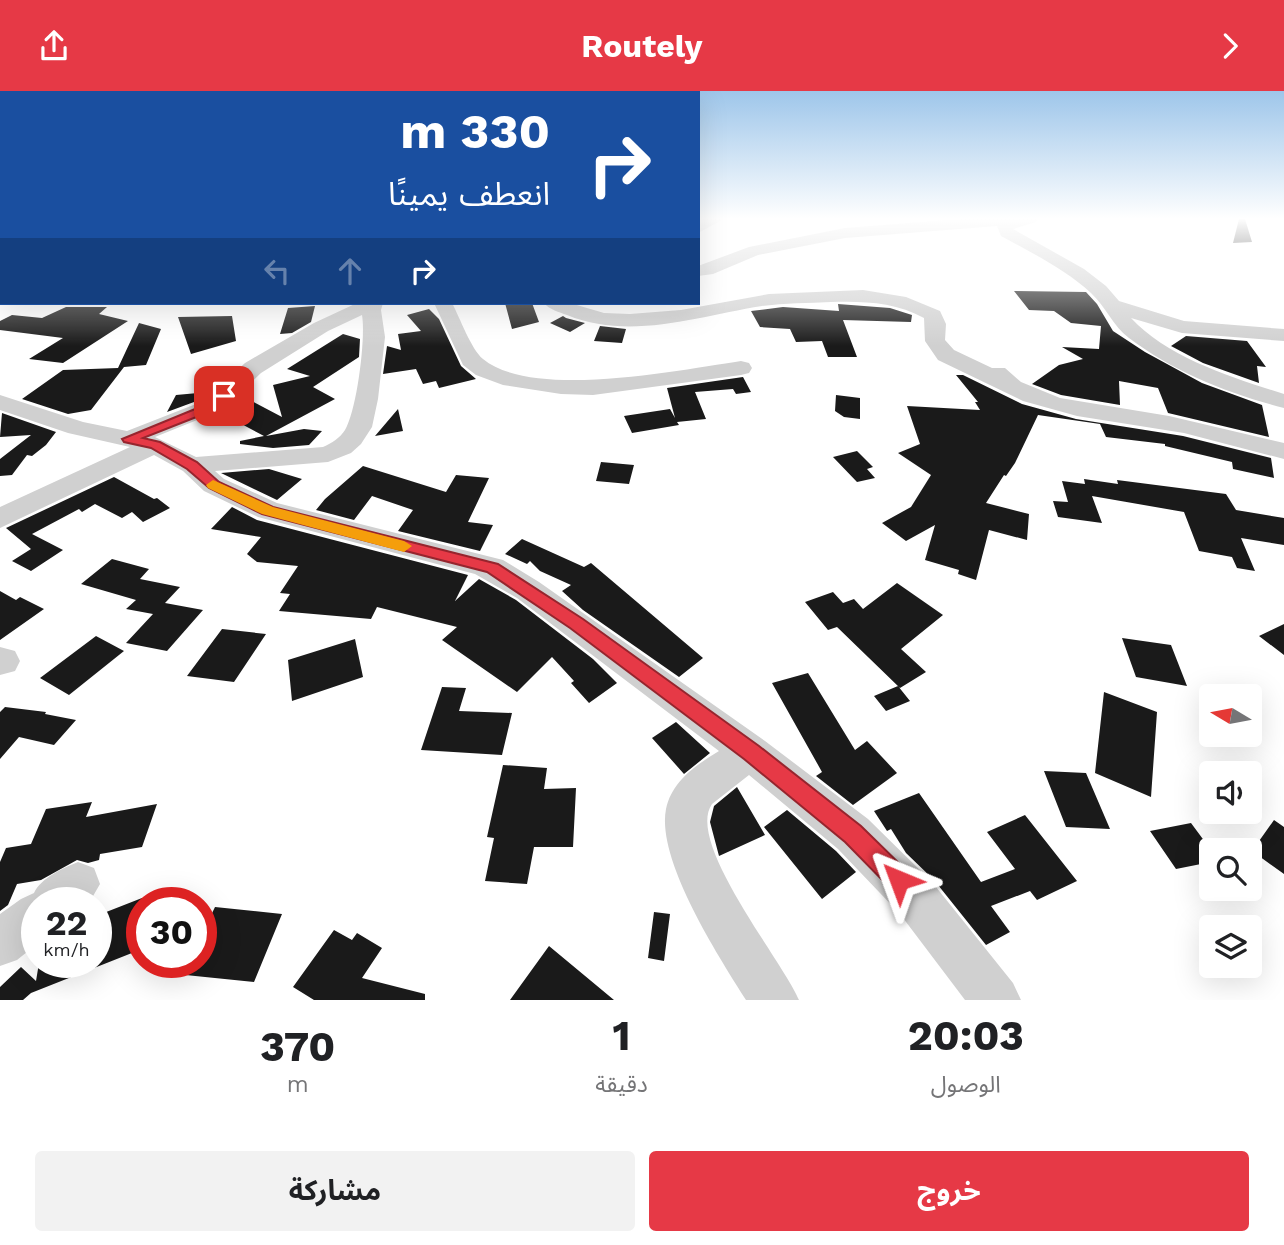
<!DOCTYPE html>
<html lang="ar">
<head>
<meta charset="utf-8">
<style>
  :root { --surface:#fff; --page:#f2f2f2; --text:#202124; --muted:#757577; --accent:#e63946 }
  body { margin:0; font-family:"Work Sans","Noto Sans Arabic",sans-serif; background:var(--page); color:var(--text); direction:rtl; height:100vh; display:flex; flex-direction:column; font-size:26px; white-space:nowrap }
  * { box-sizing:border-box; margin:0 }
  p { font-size:23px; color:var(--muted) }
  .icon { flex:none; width:38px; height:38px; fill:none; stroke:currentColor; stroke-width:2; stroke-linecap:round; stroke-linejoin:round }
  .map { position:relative; height:909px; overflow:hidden; direction:ltr }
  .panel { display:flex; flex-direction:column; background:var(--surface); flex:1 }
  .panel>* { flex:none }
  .hud { position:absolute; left:0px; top:0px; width:700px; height:214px; box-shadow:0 7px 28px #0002; direction:rtl; background:#1a4fa0; color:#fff; overflow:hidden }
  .needle { width:46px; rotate:280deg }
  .fabs { position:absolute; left:1199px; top:593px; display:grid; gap:14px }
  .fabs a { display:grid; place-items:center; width:63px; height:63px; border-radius:7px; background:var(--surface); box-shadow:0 7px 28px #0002; font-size:35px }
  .speed { position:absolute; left:21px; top:796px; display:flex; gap:14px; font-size:35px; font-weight:700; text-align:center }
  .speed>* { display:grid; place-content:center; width:91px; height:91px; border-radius:50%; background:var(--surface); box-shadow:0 7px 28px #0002; line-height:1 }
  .speed small { font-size:18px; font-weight:400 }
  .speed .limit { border:10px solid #d22; background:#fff; color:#111 }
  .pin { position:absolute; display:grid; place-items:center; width:60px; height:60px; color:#fff; margin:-30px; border-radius:14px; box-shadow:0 4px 10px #0006 }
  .me { position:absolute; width:77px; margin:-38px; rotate:316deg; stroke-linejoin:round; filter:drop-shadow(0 0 5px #0008) }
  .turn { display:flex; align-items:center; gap:24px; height:147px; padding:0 35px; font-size:32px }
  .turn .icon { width:91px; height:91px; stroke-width:2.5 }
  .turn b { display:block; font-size:49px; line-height:60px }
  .lanes { display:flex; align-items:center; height:66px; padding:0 35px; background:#0003; justify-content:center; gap:35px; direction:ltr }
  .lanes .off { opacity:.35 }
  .eta { display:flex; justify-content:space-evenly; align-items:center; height:119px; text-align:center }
  .eta b { font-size:42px; font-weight:700; line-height:49px }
  .cta { display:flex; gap:14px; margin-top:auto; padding:14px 35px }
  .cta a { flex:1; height:80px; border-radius:7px; background:var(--accent); color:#fff; font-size:28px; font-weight:700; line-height:80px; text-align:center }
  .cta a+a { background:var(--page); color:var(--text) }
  header { display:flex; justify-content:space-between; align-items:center; height:91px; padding:0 35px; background:var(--accent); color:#fff; font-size:32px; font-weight:700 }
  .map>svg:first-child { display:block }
</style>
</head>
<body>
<header><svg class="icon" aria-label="forward" viewBox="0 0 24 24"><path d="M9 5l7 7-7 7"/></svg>Routely<svg class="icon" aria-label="share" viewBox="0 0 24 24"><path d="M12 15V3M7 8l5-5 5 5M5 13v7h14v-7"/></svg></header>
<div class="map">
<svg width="1284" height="909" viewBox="0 0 1284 909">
  <rect width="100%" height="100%" fill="#fff"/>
  <path fill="#1a1a1a" d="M1239,128h6l7,23 -19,1z
    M1014,200l72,1 11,12 16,27 32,21 57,31 60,22 7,32 -101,-24 -10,-25 -39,-7 1,24 -59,-10 -29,-11 27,-19 24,-6 -21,-12 37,2 2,-23 -30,-3 -17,-12 -25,-1z
    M505,212h27l7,19 -27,7z
    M838,213l52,4 22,7 -1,7 -68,-2 14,37h-29l-6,-16 -26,1 -6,-13 -30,-2 -9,-16 32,-4 56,4z
    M315,215l-4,16 -19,11 -12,1 8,-26z
    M66,216h41l-8,7 29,7 -65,42 -34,-4 34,-21 -63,-8v-9l12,-6 30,3z
    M429,218l10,10 22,47 15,13 -37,9 -3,-7 -13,3 -7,-15 -33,5 4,-28 14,4 -3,-16 23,-3 -14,-16z
    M232,225l4,25 -45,13 -13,-37z
    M563,225l3,2 19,5 -15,9 -20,-9z
    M139,232l22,6 -15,36 -22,2 -33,43 -23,4 -46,-15 41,-29 55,-2z
    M600,235l26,3 -4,14 -28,-2z
    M343,243l17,5 -1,18 -46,30 22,12 -69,37 38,-7 18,2 -13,14 -36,3 -33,-4v-3l24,-5 -45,-24 23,-16 40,21 -9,-32 37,-9 -23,-7z
    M1186,245l61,5 19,26 -9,-1 2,17 -56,-20 -32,-17z
    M956,284h7l59,29 54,15 107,17 88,22 3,20 -41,-9 -1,-7 -67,-16v-2l-59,-7 -6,-13 -62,-9 -23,48 -9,13 -2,-1 -18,28 43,11 -2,26 -38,-10 -13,50 -18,-6 1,-4 -34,-10 10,-35 -29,16 -24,-18 29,-16 20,-32 -33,-22 22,-9 -13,-38 73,4 -5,-8h3z
    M743,286l8,15 -15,2 -3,-5 -38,3 11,27 -29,3 2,3 -47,8 -8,-17 46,-7 5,9 -8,-30z
    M198,302l-4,9 -27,10 9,-17z
    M836,304l24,3v21l-16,-2 -9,-6z
    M398,318l5,22 -28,5z
    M2,322l54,19 -10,13 -14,11 -5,-1 -15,20 -12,1v-17l31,-24 -31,2z
    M857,360l16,16 -6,2 8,9 -18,4 -24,-25z
    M601,371l33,3 -5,19 -33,-3z
    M363,375l83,26 10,-17 33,3 -21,44 25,3 -13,26 -82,-20 15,-21 -41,-14 -18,24 -38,-10 9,-11z
    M269,378l33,10 -25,21 -56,-27z
    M114,386l40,22 3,-1 13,10 -27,14 -11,-10 -10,6 -27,-14 -13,8 -3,-3 -47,25 31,16 -32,21 -19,-10 19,-12 -25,-21z
    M1084,388l34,5 -1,-4 109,14 10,16 48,8v27l-43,-7 14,33 -18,-3 -5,-11 -33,-6 -15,-39 -92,-16 10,27 -44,-6 -5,-16 15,1 -6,-21 23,3z
    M232,416l25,13 211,55 -13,26 24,-22 37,21 77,59 24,24 -28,20 -18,-20 3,-2 -22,-24 -35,35 -75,-52 15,-13 -80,-20 -6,12 -92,-8 11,-17 -10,-1 18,-27 -41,-4 -10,-8 14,-17 -50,-8z
    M522,448l62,28 7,-4 112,95 -24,19 -96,-67 -21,-19 9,-6 -31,-14 -10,-10 -3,3 -22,-10z
    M112,468l37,10 -9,10 40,8 -15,16 38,7 -36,41 -41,-8 27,-29 -27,-5 10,-9 -55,-16z
    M897,492l46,32 -42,34 25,23 -26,16 -63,-61 -9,3 -23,-28 28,-10 10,11 11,-4 9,10z
    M0,500l16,9 4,-3 24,12 -44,31z
    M1284,533v31l-25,-19z
    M222,538l44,5 -32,48 -47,-6z
    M96,545l28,15 -55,44 -29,-17z
    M1122,547l49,7 16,41 -51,-9z
    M355,548l8,38 -71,24 -4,-41z
    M808,582l47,77 12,-9 30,32 -44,32 -37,-29 6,-4 -50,-89z
    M898,595l12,15 -24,10 -12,-15z
    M442,596l24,1 -7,23 53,2 -10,42 -81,-5z
    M1104,601l53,20 -6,85 -56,-24z
    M5,616l41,5 -1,2 31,6 -22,25 -35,-8 -19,22v-47z
    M676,631l34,31 -26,21 -32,-36z
    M503,674l44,3 -3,21 32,-1 -3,59h-39l-7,37 -42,-3 9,-43 -7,-1z
    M1044,680l42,2 24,56 -44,-2z
    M737,696l28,48 -46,21 -9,-34 4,-16z
    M919,702l62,89 34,-13 -28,-37 38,-17 52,66 -40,19 -7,-9 -39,15 19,26 -24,13 -52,-65 -28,-27 -15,-24 -4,2 -13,-20z
    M92,711l-6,15 71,-13 -15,43 -42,7 -1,6 -11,3 -11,-3 -36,20 -24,4 -9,21 -8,6v-49l6,-14 25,-4 15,-35z
    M787,719l49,41 20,21 -34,27 -58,-72z
    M1274,729l10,7v47l-32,-23z
    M1191,732l20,27v12l-35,7 -26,-38z
    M142,807v51l-111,44 -8,7h-23v-13l21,-20 15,14 3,-18h57v-47z
    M215,816l67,7 -28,68 -88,-9 1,-10h34v-27z
    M654,821l16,2 -6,47 -16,-3z
    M334,839l18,10 5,-7 25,15 -20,30 63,16v6h-111l-21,-13z
    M549,855l65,54h-104z"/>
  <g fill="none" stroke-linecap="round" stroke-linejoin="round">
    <path fill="#d0d0d0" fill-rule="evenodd" d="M703,128h21l-26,14v-11z
      M960,128h78l-2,3 -23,7 71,40 22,17 13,15 65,20 100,8v12l-102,-8 -51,-15c37,40 102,60 153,76v14c-55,-14 -110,-36 -155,-70 -16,-12 -23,-31 -38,-45 -26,-24 -59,-40 -90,-57l-4,-10 -152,12 -87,17 -45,19 -15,2v-10l51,-19 96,-19z
      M0,170h2l-2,11z
      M863,199l43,7 34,14 6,13 -1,16 9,10 38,18h13l16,14 39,16 109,18 115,27v16l-100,-26 -107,-17 -54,-15 -85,-41 -13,-19 -1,-23c-29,-16 -61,-17 -93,-16 -23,1 -46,1 -69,4 -64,10 -132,35 -195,9 -8,-3 -17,-5 -23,-12h26l34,10 26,1 51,-4 88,-16z
      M357,212h26l-2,7 4,27 -7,62 -6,28 -11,17 -10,9 -23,9 -113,9 9,8 53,24 226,57 36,22 226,159 103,78 64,63 81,101 8,17h-56l-65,-86 -62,-65 -89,-74 -37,29c-27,38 70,156 87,196h-53c-27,-43 -90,-140 -80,-191 6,-28 30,-44 53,-58l-202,-153 -42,-24 -217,-57 -54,-26 -21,-20 -29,-16 -154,73v-21l130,-60 -62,-14 -68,-23v-15l83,27 44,9 69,-27 20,-13 29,-28 69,-40zM362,224c4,22 -5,95 -17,115 -5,8 -13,13 -22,17l-127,10 -41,-20 57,-23 20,-13 29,-28 67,-42z
      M434,212h18c8,15 19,46 31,56 50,41 197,11 258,2l8,2 3,5 -3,5 -8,2 -148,20 -32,-1 -58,-9 -27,-10 -13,-10z
      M0,556l15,4 5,10 -5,10 -15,4z
      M78,771l16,6 6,16 -11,19h-52v41l-20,16 -17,6v-52l21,-15 13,-6c7,-15 29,-25 44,-31z"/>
  </g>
  <linearGradient id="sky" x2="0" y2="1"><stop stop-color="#9ec6ea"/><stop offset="0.5" stop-color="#fff"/><stop offset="1" stop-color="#fff" stop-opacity="0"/></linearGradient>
  <rect width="1284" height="255" fill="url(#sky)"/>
  <path fill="#e63946" stroke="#96252e" stroke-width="2" d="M224,302l4,1v5l-19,13 -66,26 17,4 37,20 22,20 54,25 225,57 85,55 176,127 102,80 47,46 3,8 -3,9 -9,3 -8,-3 -46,-47 -101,-83 -174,-131 -83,-56 -225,-58 -53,-26 -22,-19 -36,-21 -27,-6 -2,-3 78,-32z"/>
  <path fill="#f59e0b" d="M213,389l60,27 131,34 8,5 -8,6 -142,-38 -54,-26 -2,-3z"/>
</svg>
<div class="fabs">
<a><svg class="needle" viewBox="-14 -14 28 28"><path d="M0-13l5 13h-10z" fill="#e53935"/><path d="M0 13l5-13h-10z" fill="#757577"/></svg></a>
<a><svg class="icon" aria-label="sound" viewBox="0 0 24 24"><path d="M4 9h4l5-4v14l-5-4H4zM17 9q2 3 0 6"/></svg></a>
<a><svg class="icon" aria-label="search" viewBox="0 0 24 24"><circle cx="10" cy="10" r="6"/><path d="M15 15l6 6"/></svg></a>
<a><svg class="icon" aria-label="layers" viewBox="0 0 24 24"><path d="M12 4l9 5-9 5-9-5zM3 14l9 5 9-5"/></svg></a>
</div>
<div class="speed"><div>22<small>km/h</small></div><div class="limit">30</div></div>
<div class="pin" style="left:224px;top:305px;background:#d93025"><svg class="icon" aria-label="arrive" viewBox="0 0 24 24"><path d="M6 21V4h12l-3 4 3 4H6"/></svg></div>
<svg class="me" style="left:899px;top:789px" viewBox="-20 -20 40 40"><path d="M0-17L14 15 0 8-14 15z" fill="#e63946" stroke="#fff" stroke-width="4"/></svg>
<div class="hud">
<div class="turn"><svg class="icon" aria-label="right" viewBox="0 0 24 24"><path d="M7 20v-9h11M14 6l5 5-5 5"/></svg><div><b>330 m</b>انعطف يمينًا</div></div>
<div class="lanes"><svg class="icon off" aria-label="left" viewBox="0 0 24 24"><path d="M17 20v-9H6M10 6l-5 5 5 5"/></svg><svg class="icon off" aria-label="ahead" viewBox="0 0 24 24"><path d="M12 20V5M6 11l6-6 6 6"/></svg><svg class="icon" aria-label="right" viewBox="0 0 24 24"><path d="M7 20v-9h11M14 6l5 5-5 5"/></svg></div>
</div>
</div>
<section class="panel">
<div class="eta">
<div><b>20:03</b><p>الوصول</p></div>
<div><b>1</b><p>دقيقة</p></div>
<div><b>370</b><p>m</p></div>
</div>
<div class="cta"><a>خروج</a><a>مشاركة</a></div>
</section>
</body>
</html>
